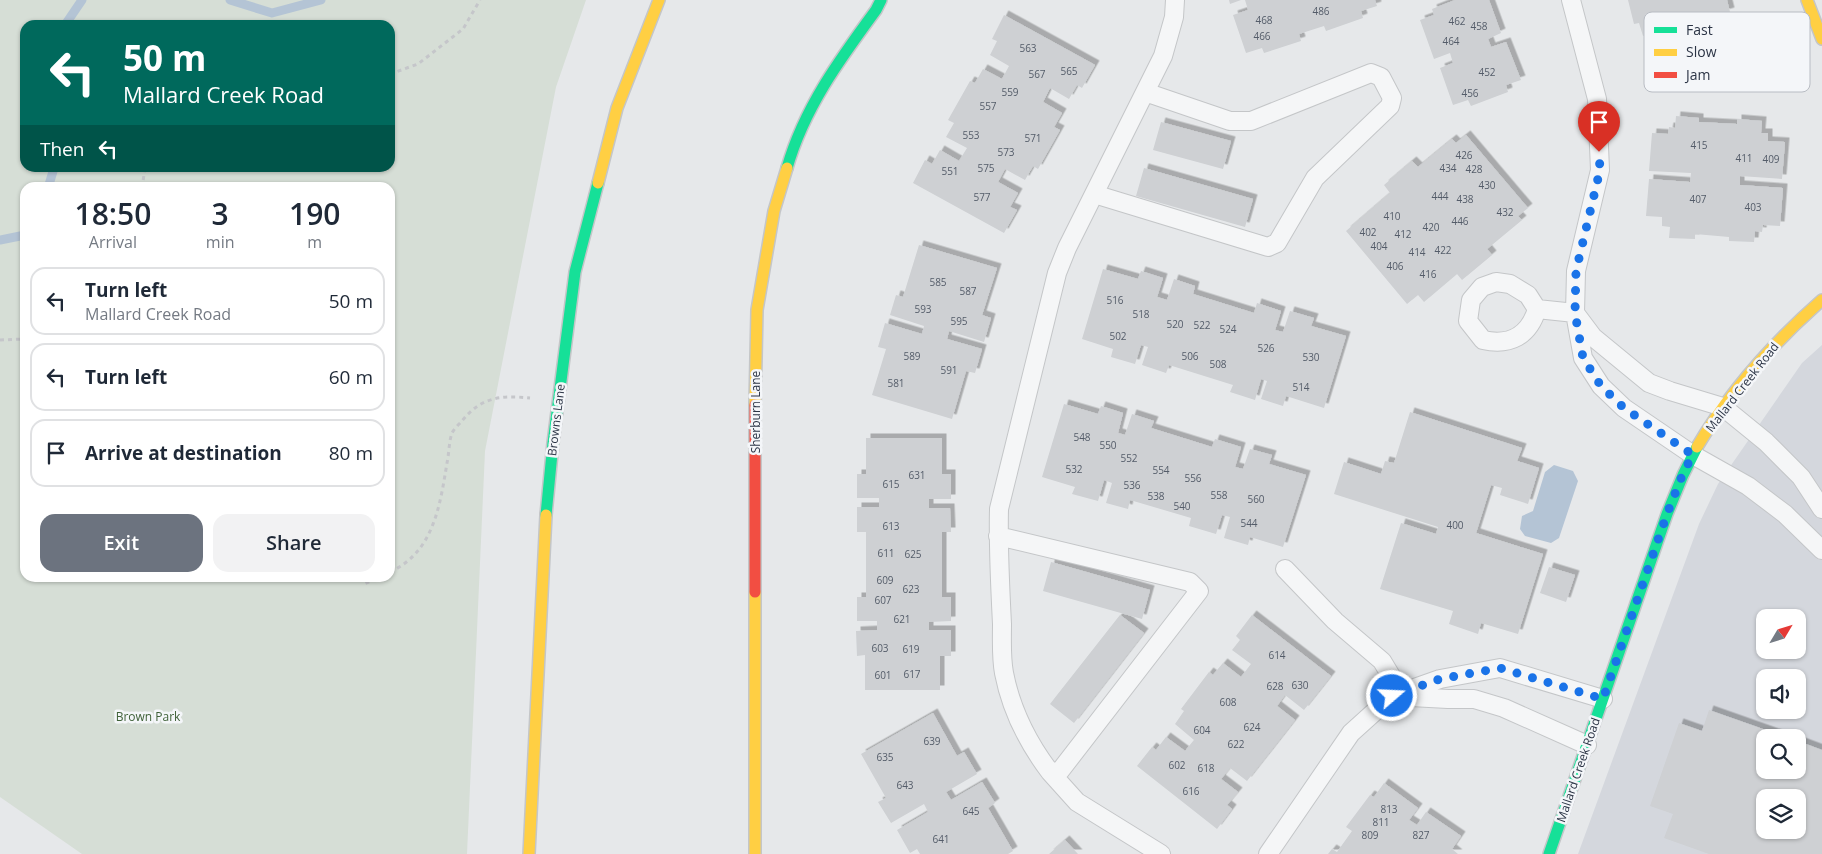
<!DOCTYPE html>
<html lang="en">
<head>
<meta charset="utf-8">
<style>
  :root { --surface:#fff; --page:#f2f2f3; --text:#1f2937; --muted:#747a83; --line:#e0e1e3; --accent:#6c737f }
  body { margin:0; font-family:"Open Sans",sans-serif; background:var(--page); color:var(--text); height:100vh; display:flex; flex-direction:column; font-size:19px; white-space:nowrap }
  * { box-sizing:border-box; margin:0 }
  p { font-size:16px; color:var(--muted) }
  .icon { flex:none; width:28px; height:28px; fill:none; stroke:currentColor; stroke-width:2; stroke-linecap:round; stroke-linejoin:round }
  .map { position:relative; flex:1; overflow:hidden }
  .panel { position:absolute; left:20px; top:182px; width:375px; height:400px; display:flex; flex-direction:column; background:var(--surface); border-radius:15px; box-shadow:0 1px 4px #0004 }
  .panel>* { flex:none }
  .top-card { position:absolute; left:20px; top:20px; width:375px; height:152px; border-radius:15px; box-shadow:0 1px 4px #0004; background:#00695c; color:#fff; overflow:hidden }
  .needle { width:32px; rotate:52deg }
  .controls { position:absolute; left:1756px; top:609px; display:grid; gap:10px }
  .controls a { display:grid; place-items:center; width:50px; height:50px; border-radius:10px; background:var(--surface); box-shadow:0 1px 4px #0004; font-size:25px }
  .pin { position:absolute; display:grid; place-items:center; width:42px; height:42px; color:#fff; margin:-51px -21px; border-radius:50% 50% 50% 0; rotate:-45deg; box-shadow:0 0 5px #0007 }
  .pin .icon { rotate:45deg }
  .me { position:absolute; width:55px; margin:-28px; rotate:71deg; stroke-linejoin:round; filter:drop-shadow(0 0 4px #0008) }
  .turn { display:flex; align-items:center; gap:18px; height:105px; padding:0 20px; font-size:22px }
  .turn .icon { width:65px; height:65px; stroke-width:2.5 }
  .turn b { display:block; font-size:35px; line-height:42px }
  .then { display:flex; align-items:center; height:48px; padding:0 20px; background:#0003; gap:10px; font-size:19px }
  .eta { display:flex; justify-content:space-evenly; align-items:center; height:85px; text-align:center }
  .eta b { font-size:30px; font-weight:600; line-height:35px }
  .primary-button { display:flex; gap:10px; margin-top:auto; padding:10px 20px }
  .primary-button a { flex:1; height:58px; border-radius:15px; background:var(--accent); color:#fff; font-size:20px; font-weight:600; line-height:58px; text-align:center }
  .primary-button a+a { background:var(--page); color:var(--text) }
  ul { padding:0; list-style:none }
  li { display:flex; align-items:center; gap:15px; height:68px; margin:0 10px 8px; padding:0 10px; border:2px solid var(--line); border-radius:15px }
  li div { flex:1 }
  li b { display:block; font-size:19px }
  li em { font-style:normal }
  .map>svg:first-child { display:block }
</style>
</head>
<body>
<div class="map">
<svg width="1822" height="854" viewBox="0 0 1822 854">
  <defs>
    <filter id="shadow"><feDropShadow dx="4.5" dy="-4.5" stdDeviation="0" flood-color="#0004"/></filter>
  </defs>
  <rect width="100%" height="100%" fill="#e6e8ea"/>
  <path fill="#d4d7dd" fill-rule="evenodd" d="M1822,345v509h-244l121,-330 19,-40 84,-121zM1765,618h33v32h-33zM1765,678h33v32h-33zM1765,738h33v32h-33zM1765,798h33v32h-33z"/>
  <path fill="#d6ded6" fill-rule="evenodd" d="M0,0h586l-30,87 -71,364 -18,403h-385l-82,-57zM25,25h365v143h-365zM25,188h365v390h-365z"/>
  <path fill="#b4c4d5" d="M1554,465l19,6 5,10 -19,57 -8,5 -26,-7 -5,-7 2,-13 11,-5 12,-39z"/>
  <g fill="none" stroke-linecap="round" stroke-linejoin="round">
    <path stroke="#b4c4d5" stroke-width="9" d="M230,0l42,13 49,-13
      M65,25l17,-25
      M48,188l6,-20
      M0,240l25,-5"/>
  </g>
  <path fill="#ced0d3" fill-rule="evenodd" filter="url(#shadow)" d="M1229,0h12l-11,4z
    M1245,0h130l2,6 -16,5 2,7 -37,13 -2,-5 -25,8 2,7 -37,12 -2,-5 -16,5 -13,-38 15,-5z
    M1455,0h34l12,33 -13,6 3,8 15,-5 15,38 -15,5 2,7 -37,14 -3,-6 -15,5 -13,-37 13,-5 -3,-10 -16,6 -14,-39 14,-5 -2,-6z
    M1628,0h99l3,12 -22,6 4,15 22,-6 5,16 5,-2 6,23 -98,27 -6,-21 5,-2 -5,-17 21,-6 -4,-15 -20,6 -4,-13 -5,1z
    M1004,15l91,50 -13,23 -5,-3 -8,14 -19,-11 -7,14 19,11 -8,14 6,3 -22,39 -5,-3 -8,14 -20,-11 -7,13 20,11 -8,14 7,3 -13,23 -91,-50 12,-23 7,4 8,-14 19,11 8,-13 -21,-11 8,-14 -6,-3 22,-39 5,2 8,-14 19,10 7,-13 -19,-11 7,-14 -5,-2z
    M1676,116l23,2v4l38,2v-5l25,2 -1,12h7v8l17,1 -3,37 -42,-3v9l43,3 -3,38 -17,-1 -1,7 -7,-1 -1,11 -25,-1v-4l-34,-3v5l-26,-1 1,-11 -8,-1v-9l-16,-1 3,-37 41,3 1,-9 -42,-2 3,-38 16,1 1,-7 6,1z
    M1161,122l70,19 -8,28 -70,-19z
    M1466,135l62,73 -10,8 4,4 -35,29 5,6 -30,25 -5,-6 -33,28 -6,-7 -11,9 -61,-73 44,-38 -6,-8 28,-24 6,6 34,-28 4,4z
    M1144,168l109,31 -8,28 -109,-31z
    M919,245l78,23 -15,47 9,3 -7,24 -35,-11 -2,8 35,10 -7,24 -9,-2 -14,48 -80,-24 14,-46 -8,-2 7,-24 37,11 2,-8 -34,-11 6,-20 7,2z
    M1103,269l35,10 3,-8 22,7 -6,19 10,3 7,-21 21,7 -2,8 61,19 3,-10 24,8 -6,19 8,2 7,-21 24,7 -3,8 35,10 -22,72 -38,-12 -3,10 -22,-7 6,-18 -6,-2 -6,21 -25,-8 3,-7 -64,-20 -3,8 -24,-8 6,-18 -7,-2 -6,19 -24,-7 2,-8 -31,-10z
    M1064,404l34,10 3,-8 22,7 -5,20 7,2 7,-21 22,7 -3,7 61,19 3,-8 26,8 -6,20 8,2 7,-20 22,6 -3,9 37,11 -23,72 -33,-10 -2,8 -24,-7 6,-21 -8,-2 -6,19 -27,-8 2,-8 -61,-18 -2,9 -22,-6 6,-20 -8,-3 -6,21 -26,-7 3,-7 -33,-10z
    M1410,412l112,36 -5,13 22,7 -11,36 -28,-9 2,-7 -11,-3 -15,48 67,21 -25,80 -37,-11 -3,11 -29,-10 4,-13 -73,-22 21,-66 35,11 2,-7 -104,-33 10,-32 37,12 4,-13 9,2z
    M866,438h76v36h9v25h-22v9h21l1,24h-9v65h9v24l-22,1v8h22v26h-11v34h-75v-35l-8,1 -1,-25 21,-1v-9h-20v-24h9v-65h-9v-25h22v-9h-22v-24h9z
    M1051,562l99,28 -8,29 -99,-28z
    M1549,567l26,8 -9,27 -26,-9z
    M1120,615l24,18 -70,90 -24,-19z
    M1252,615l79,61 -27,34 -19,-15 -8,11 18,14 -48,61 -17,-13 -9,11 17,13 -11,13 5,4 -15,20 -80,-63 15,-19 4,3 10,-13 19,14 9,-11 -19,-16 9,-13 -3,-2 28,-37 4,3 10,-12 18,14 10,-13 -19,-14 8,-10 -4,-4z
    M1709,710l77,27 -21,1v32h33v-29l24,9v104h-113l-45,-16 9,-24 -23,-8 29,-83 23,8zM1765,798h33v32h-33z
    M933,713l24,43 7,-4 13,22 -31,18 5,8 31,-18 13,21 -7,5 25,43 -5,3h-88l-3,-5 -7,4 -13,-23 31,-18 -4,-8 -33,19 -13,-21 8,-4 -25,-44z
    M1384,783l34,25 -9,12 8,5 9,-13 35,24 -9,13 6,5h-130l4,-5 5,3 15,-21 -6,-4 24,-32 4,2z
    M1065,840l13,14h-29z"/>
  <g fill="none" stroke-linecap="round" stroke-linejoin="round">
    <g stroke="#c4c6c8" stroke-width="20">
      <path id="lane" d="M1094,194l174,53 9,-4 38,-65 75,-72 2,-8 -11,-21 -10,-4 -120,48h-21l-85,-29
        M1537,309c-8,27 -27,37 -54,31l-15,-19 3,-21 11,-13 14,-5 14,2 18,11 9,14 38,4 1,-42 24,-101 -3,-71 -26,-99
        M1822,509l-21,-32 -35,-35 -43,-35 -53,-16 -21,-8 -56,-46 -18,-24 8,45 18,28 23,22 69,47 55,31 37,28 37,36
        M998,536l192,46 9,9 -139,180 -10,1c-22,-29 -39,-63 -46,-99 -3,-16 -2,-33 -2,-49 -2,-39 -4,-76 -3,-115l58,-236 10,-25 96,-192 11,-39 1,-17
        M1587,745l-83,-37 -30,-9h-26l-56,-3 48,-17 60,-11 103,31
        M1050,772l27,30 84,52
        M1268,854l83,-121 41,-37 2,-15 -12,-20 -47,-40 -50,-52"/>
    </g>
    <g stroke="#c4c6c8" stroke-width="14">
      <path id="fast" d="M787,168c17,-60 53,-109 89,-158l5,-10
        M546,515l7,-72 22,-171 23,-89
        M1549,854l118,-340 16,-39 14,-28"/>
    </g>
    <g stroke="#c4c6c8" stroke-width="14">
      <path id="slow" d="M1807,0l15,39
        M598,183l19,-75 42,-108
        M755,405l2,-95 17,-99 13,-43
        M1697,447c33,-56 76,-104 125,-147
        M755,592v262
        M529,854l17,-339"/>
    </g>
    <g stroke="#c4c6c8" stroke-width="14">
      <path id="jam" d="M755,405v187"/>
    </g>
    <path stroke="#c5c6ca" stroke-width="3" stroke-dasharray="4 4" stroke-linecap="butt" d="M390,74l28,-10 45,-35 17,-29
      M142,188l3,-20
      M0,340l25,-1
      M390,572c44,-20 50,-67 57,-109 2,-9 2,-22 5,-30 2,-4 7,-9 10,-12 19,-24 39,-26 68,-23
      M366,578l-2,6 14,-6"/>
    <use href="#lane" stroke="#f5f6f7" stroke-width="18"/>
    <use href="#fast" stroke="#16e098" stroke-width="11"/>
    <use href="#slow" stroke="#ffcf43" stroke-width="11"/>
    <use href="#jam" stroke="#f24e42" stroke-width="11"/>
  </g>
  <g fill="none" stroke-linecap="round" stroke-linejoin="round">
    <path stroke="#1a73e8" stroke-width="9" stroke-dasharray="0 16.2" d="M1392,696l48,-17 60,-11 103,31 64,-185 17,-43 9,-16 -69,-47 -23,-22 -18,-28 -8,-45 1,-42 24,-101 -1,-18"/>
  </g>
  <g text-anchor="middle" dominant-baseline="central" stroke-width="5" stroke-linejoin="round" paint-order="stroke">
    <g font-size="10" fill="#545c69">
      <text x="1321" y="11">486</text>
      <text x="1264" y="20">468</text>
      <text x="1457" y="21">462</text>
      <text x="1479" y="26">458</text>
      <text x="1262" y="36">466</text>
      <text x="1451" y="41">464</text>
      <text x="1028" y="48">563</text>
      <text x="1069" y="71">565</text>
      <text x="1487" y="72">452</text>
      <text x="1037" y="74">567</text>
      <text x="1010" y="92">559</text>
      <text x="1470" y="93">456</text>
      <text x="988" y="106">557</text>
      <text x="971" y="135">553</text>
      <text x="1033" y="138">571</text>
      <text x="1699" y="145">415</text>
      <text x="1006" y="152">573</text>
      <text x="1464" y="155">426</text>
      <text x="1744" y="158">411</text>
      <text x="1771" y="159">409</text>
      <text x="986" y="168">575</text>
      <text x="1448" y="168">434</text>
      <text x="1474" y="169">428</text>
      <text x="950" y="171">551</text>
      <text x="1487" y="185">430</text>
      <text x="1440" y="196">444</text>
      <text x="982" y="197">577</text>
      <text x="1465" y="199">438</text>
      <text x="1698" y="199">407</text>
      <text x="1753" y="207">403</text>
      <text x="1505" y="212">432</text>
      <text x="1392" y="216">410</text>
      <text x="1460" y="221">446</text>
      <text x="1431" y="227">420</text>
      <text x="1368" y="232">402</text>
      <text x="1403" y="234">412</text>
      <text x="1379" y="246">404</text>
      <text x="1443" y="250">422</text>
      <text x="1417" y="252">414</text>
      <text x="1395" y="266">406</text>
      <text x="1428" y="274">416</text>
      <text x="938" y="282">585</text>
      <text x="968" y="291">587</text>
      <text x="1115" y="300">516</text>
      <text x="923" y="309">593</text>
      <text x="1141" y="314">518</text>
      <text x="959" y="321">595</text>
      <text x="1175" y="324">520</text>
      <text x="1202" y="325">522</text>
      <text x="1228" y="329">524</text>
      <text x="1118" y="336">502</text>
      <text x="1266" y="348">526</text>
      <text x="912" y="356">589</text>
      <text x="1190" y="356">506</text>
      <text x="1311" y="357">530</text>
      <text x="1218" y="364">508</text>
      <text x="949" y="370">591</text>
      <text x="896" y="383">581</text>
      <text x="1301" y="387">514</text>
      <text x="1082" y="437">548</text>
      <text x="1108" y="445">550</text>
      <text x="1129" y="458">552</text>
      <text x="1074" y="469">532</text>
      <text x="1161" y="470">554</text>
      <text x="917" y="475">631</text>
      <text x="1193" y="478">556</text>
      <text x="891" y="484">615</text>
      <text x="1132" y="485">536</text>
      <text x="1219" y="495">558</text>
      <text x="1156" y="496">538</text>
      <text x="1256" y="499">560</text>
      <text x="1182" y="506">540</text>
      <text x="1249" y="523">544</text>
      <text x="1455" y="525">400</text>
      <text x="891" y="526">613</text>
      <text x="886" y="553">611</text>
      <text x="913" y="554">625</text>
      <text x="885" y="580">609</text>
      <text x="911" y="589">623</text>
      <text x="883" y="600">607</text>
      <text x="902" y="619">621</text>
      <text x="880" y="648">603</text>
      <text x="911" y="649">619</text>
      <text x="1277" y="655">614</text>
      <text x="912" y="674">617</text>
      <text x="883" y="675">601</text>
      <text x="1300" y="685">630</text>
      <text x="1275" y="686">628</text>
      <text x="1228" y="702">608</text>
      <text x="1252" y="727">624</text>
      <text x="1202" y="730">604</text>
      <text x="932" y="741">639</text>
      <text x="1236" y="744">622</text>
      <text x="885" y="757">635</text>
      <text x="1177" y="765">602</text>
      <text x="1206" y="768">618</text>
      <text x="905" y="785">643</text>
      <text x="1191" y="791">616</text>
      <text x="1389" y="809">813</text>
      <text x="971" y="811">645</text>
      <text x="1381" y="822">811</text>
      <text x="1370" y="835">809</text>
      <text x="1421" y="835">827</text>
      <text x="941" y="839">641</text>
    </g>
    <g font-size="12" fill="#2b3445" stroke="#f4f6f9">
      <text transform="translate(1742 387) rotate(-52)">Mallard Creek Road</text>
      <text transform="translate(755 412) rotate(-90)">Sherburn Lane</text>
      <text transform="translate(556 420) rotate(-83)">Browns Lane</text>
      <text transform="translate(1578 770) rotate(-71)">Mallard Creek Road</text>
    </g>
    <g font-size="12" fill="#3f6138" stroke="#f4f6f9">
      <text x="148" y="716">Brown Park</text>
    </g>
  </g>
  <rect x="1644" y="12" width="166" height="80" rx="8" fill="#f4f6f9" stroke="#b8bcc3" stroke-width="1"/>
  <rect x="1654" y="27" width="23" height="6" fill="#16e098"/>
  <rect x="1654" y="49" width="23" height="7" fill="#ffcf43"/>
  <rect x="1654" y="72" width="23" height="6" fill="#f24e42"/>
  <g font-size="14" fill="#2b3445">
    <text x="1686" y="35">Fast</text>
    <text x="1686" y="57">Slow</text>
    <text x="1686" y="80">Jam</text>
  </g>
</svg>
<div class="controls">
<a><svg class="needle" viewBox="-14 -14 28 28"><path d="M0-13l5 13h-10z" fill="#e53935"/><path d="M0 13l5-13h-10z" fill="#747a83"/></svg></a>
<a><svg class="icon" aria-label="sound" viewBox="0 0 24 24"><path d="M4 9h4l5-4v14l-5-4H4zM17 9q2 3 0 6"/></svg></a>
<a><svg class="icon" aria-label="search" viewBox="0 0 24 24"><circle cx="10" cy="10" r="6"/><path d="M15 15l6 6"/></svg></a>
<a><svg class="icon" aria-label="layers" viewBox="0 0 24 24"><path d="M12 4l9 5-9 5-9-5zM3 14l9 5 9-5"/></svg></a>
</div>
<div class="pin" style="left:1599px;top:152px;background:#d93025"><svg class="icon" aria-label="arrive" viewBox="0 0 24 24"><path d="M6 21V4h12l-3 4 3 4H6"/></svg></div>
<svg class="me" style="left:1392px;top:696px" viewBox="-20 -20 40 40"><circle r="17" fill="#1a73e8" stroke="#fff" stroke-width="3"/><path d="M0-11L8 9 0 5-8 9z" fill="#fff"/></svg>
<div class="top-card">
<div class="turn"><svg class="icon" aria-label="left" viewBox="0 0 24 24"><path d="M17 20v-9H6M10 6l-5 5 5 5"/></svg><div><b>50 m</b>Mallard Creek Road</div></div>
<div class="then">Then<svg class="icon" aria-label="left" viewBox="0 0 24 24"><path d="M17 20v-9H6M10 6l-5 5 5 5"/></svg></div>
</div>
<section class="panel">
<div class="eta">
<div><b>18:50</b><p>Arrival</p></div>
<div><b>3</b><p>min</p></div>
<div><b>190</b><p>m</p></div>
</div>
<ul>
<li><svg class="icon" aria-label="left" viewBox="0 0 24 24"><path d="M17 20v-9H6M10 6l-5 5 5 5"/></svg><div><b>Turn left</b><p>Mallard Creek Road</p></div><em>50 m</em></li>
<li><svg class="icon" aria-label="left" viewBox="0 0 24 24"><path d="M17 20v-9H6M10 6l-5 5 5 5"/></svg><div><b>Turn left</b></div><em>60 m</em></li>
<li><svg class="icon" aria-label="arrive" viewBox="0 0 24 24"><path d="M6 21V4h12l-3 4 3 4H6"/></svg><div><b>Arrive at destination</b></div><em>80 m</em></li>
</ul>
<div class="primary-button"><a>Exit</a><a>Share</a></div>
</section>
</div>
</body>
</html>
